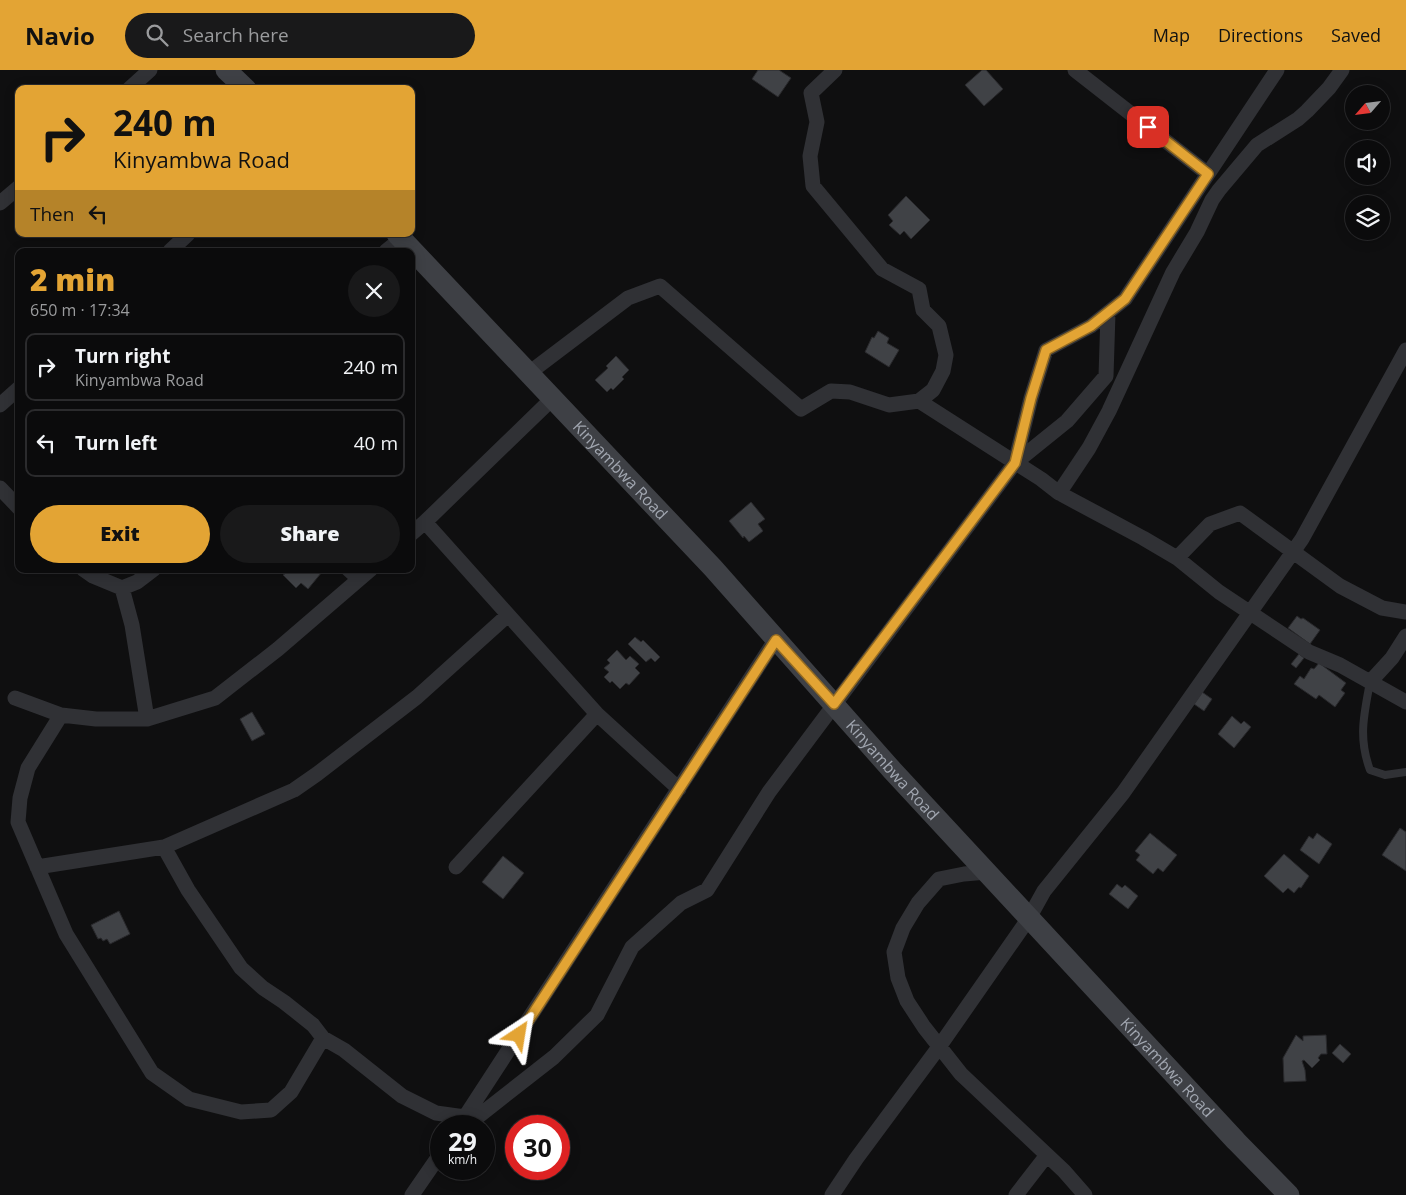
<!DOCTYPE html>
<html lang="en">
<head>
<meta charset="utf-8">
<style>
  :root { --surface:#0b0b0c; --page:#19191a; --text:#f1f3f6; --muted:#9a9b9d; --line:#2b2b2d; --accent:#e3a434 }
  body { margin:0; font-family:"Open Sans",sans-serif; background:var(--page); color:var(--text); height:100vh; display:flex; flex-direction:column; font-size:19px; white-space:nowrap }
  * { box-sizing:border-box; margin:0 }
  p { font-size:16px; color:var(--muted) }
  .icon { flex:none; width:28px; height:28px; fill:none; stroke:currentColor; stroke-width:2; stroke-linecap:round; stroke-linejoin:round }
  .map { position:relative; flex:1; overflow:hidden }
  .side { position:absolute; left:15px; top:178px; width:400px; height:325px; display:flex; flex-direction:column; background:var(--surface); border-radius:10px; box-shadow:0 2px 12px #0003,0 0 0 1px var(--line) }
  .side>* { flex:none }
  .banner { position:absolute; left:15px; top:15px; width:400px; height:152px; border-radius:10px; box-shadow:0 2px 12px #0003,0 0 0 1px var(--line); background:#e3a434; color:#111; overflow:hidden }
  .needle { width:32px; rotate:242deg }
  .fabs { position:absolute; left:1345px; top:15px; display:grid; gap:10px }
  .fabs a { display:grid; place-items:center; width:45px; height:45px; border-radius:50%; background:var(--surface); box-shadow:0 2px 12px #0003,0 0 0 1px var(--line); font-size:25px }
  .speed { position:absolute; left:430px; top:1045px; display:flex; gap:10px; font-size:25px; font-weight:700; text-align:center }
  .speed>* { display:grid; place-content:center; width:65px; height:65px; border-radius:50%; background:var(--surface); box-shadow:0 2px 12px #0003,0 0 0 1px var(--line); line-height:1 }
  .speed small { font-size:12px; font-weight:400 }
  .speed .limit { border:8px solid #d22; background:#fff; color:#111 }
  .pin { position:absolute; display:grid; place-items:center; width:42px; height:42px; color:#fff; margin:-21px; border-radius:10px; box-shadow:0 2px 8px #0006 }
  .me { position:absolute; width:55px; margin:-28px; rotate:33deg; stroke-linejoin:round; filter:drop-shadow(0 0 4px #0008) }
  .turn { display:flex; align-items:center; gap:18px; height:105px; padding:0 15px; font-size:22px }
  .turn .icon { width:65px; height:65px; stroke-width:2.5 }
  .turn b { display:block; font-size:35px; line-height:42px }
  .then { display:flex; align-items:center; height:48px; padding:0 15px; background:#0003; gap:10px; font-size:19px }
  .round { display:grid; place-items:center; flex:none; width:52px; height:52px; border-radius:26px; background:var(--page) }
  .headline { display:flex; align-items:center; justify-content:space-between; height:85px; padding:0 15px }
  h1 { font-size:30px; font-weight:800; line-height:38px; color:var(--accent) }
  .primary-button { display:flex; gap:10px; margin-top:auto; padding:10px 15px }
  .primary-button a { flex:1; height:58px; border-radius:30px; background:var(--accent); color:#111; font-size:20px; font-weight:800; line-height:58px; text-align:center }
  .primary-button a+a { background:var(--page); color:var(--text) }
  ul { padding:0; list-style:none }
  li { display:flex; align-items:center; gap:15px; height:68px; margin:0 10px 8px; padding:0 5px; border:2px solid var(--line); border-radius:10px }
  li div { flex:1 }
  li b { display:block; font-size:19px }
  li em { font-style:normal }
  header { display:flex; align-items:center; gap:30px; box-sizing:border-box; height:70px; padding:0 25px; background:var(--accent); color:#111 }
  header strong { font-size:24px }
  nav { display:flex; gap:28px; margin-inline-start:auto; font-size:18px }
  .search { width:350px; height:45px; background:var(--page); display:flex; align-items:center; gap:12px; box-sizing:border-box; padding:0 18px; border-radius:28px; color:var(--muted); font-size:19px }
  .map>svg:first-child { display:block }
</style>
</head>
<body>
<header>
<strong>Navio</strong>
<div class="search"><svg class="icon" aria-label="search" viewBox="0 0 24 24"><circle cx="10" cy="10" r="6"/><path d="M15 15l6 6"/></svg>Search here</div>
<nav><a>Map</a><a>Directions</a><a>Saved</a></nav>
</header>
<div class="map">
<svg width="1406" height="1125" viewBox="0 0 1406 1125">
  <rect width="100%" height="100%" fill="#0f0f10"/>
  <path fill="#404246" stroke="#29292c" d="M758,0h21l12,8 -13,19 -26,-18z
    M982,0h4l17,19 -19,17 -19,-21z
    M906,126l24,24 -19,19 -7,-8 -4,4 -11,-10 4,-4 -5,-6z
    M878,261l11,7 -2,5 12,7 -10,17 -24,-15 7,-15 2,1z
    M616,286l13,14 -7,7 2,2 -11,11 -2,-2 -4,4 -12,-12 13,-12 -2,-2z
    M751,432l14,17 -7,5 5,7 -14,11 -5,-6 -1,2 -14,-17z
    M282,499h36l4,3 -14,17 -7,-6 -5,5 -13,-13 3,-2z
    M1297,546l4,3 2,-1 17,12 -10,14 -22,-16z
    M635,567l6,5 2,-2 17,17 -5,5 -4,-4 -5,4 -18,-18z
    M617,580l9,10 4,-4 9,8 -4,4 5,5 -11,12 -3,-2 -6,6 -8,-8 -2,2 -6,-6 5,-5 -5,-4 6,-5 -3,-3z
    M1299,584l5,4 -8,10 -5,-4z
    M1319,593l27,20 -5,7 4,3 -10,14 -16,-12 -3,4 -22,-15 6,-8 4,3 7,-11 3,1z
    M1202,622l10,7 -8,12 -10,-7z
    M252,642l13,22 -13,7 -12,-22z
    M1232,646l9,8 3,-3 7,6 -17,21 -16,-14z
    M1400,758l6,4v39l-24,-16z
    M1150,763l27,22 -14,17 -5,-4 -5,6 -17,-14 4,-5 -5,-4z
    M1317,763l15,11 -13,20 -19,-14 9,-14 4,3z
    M1284,784l25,22 -8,12 -2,-1 -5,6 -6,-5 -5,5 -19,-17z
    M503,786l21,17 -21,26 -21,-17z
    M1117,814l5,4 3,-3 13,11 -10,13 -19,-15z
    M119,841l11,23 -20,10 -3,-5 -4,2 -2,-3 -3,1 -7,-14z
    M1296,965l7,6v-5l23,-1 1,19h-6l-3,4 2,2 -8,8 -8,-8 -2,1 3,9 1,11 -22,1 -1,-24z
    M1340,974l11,10 -8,9 -11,-10z"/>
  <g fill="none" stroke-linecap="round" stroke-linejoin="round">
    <path stroke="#303135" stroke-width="8" d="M1370,612c-6,33 -12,55 0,88l15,5 21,-3"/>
    <path stroke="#303135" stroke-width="15" d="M835,0l-24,23 6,29 -7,34 3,30 69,83 37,20 4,21 16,16 7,29 -3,16 -10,19 -14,11
      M1075,0l133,104
      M129,19l21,-19
      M0,133l19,-16
      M170,181l18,-17
      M386,181l16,-13
      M529,303l99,-75 32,-12 141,123 30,-18 19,1 39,13 30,-4 122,78 18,14 84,45 34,20 42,34 90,60 31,13 66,37
      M0,335l19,-17
      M1015,393l52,-42 39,-45 2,-63
      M0,418l19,20
      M1059,423l30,-45 20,-37 64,-139 24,-40 15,-32 7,-10 38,-45 41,-26 9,-8 22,-23 13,-18
      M425,452l128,-124
      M411,464l14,-12 172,192
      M1177,488l33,-34 30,-11 100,73 42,22 24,4
      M83,499l10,7 29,12 15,-6 17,-13
      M348,499l11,10
      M122,518l10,37 15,94
      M1370,612l22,-24 14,-22
      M15,628l46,17 35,4h51l68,-21 63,-49 93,-80
      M61,645l-33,53 -8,30 -2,24 48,112 86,139 37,26 52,13 30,-2 20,-18 32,-54
      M164,777l24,43 53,78 22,20 21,14 29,23 10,13 21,12 58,46 34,17 29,4
      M37,797l127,-20 130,-57 23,-16 100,-77 91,-82
      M456,797l141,-153 82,75
      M987,802l-23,2 -25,5 -21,24 -15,25 -9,24 4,26 9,23 17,26 37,47 103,97 21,24
      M459,1056l317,-487
      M466,1056l88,-69 43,-42 35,-68 49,-44 26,-13 62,-98 246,-329 16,-65 15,-48 45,-24 34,-27 152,-229
      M412,1125l29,-42
      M832,1125l24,-36 83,-112 90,-129 15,-27 79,-98 179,-254 104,-189
      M1016,1125l31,-40"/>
    <g stroke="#3e4045" stroke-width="21">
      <path d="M226,0l20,19"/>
      <path id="s1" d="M397,164l316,334 178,201 345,372 53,54"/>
    </g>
  </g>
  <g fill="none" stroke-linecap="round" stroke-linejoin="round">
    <g stroke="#946b22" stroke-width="12">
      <path id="route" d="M519,965l257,-395 58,64 181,-241 16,-65 15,-48 45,-24 34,-27 83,-125 -60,-47"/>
    </g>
    <use href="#route" stroke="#e3a434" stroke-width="9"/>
  </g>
  <g text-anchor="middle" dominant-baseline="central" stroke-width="4" stroke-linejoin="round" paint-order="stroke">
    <g font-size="16" fill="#a1a6b0" stroke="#0a0a0b">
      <text stroke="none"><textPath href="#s1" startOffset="325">Kinyambwa Road</textPath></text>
      <text stroke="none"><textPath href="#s1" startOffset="730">Kinyambwa Road</textPath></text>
      <text stroke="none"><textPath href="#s1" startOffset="1135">Kinyambwa Road</textPath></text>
    </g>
  </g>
</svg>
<div class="fabs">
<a><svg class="needle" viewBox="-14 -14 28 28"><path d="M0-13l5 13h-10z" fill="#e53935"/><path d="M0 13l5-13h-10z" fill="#9a9b9d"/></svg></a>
<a><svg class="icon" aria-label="sound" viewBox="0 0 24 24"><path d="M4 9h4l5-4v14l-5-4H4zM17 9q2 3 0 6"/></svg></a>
<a><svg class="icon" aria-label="layers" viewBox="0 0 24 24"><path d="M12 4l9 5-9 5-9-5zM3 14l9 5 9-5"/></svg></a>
</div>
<div class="speed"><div>29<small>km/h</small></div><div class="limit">30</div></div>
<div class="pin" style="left:1148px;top:57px;background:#d93025"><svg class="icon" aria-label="arrive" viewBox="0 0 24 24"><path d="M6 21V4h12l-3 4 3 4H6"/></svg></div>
<svg class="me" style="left:519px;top:965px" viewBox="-20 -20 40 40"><path d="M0-17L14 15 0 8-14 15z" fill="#e3a434" stroke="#fff" stroke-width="4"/></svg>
<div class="banner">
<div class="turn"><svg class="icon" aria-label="right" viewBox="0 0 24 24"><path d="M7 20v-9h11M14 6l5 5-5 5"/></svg><div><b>240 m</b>Kinyambwa Road</div></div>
<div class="then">Then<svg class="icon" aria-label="left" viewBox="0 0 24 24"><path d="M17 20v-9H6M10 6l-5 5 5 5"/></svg></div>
</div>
<section class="side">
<div class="headline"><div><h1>2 min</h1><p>650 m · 17:34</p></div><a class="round"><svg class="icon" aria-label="close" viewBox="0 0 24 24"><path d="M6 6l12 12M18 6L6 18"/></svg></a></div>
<ul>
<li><svg class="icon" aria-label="right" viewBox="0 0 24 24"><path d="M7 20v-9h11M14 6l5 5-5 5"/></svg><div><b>Turn right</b><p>Kinyambwa Road</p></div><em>240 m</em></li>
<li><svg class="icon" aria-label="left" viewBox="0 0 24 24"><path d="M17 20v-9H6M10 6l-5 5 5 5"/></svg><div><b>Turn left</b></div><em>40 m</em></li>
</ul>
<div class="primary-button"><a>Exit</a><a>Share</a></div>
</section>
</div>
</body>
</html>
